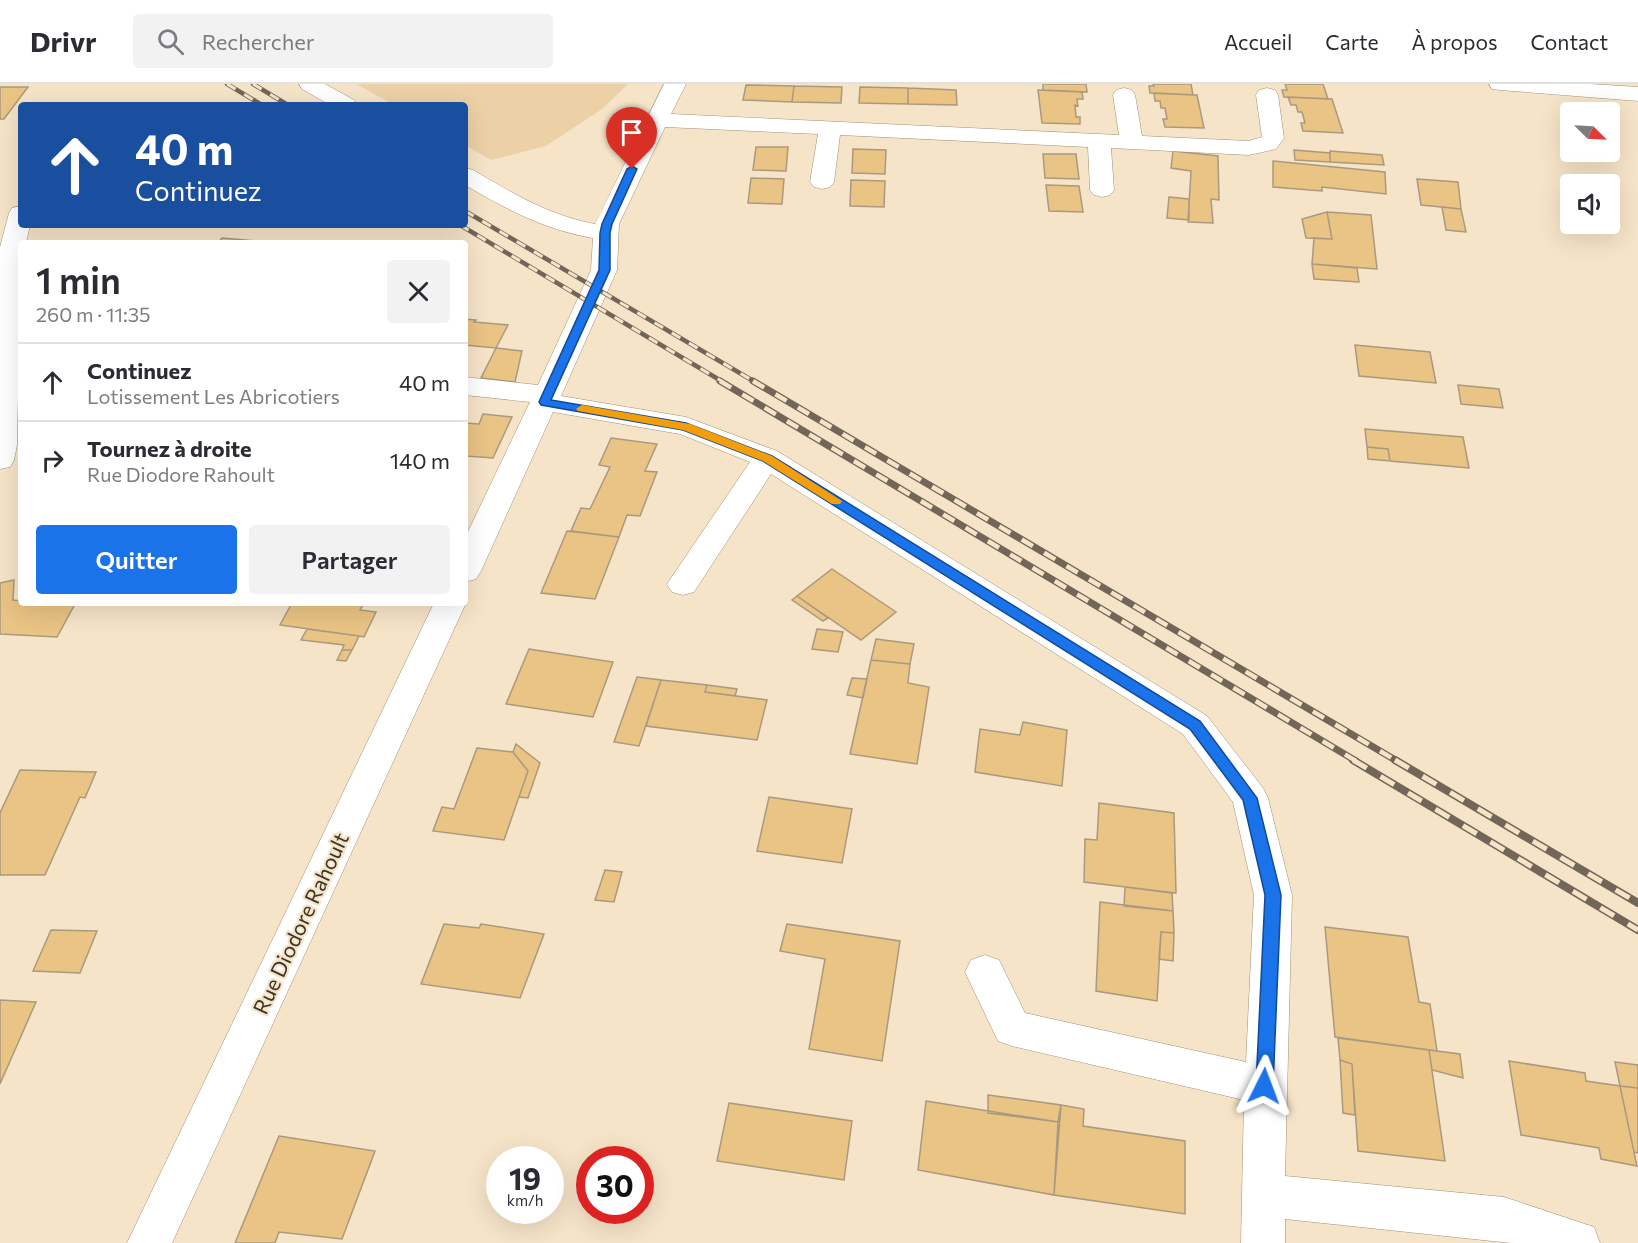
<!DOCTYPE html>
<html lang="fr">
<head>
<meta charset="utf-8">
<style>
  :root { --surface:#fff; --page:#f2f2f3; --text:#2b2b33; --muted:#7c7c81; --line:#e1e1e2; --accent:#1a73e8 }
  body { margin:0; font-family:Commissioner,sans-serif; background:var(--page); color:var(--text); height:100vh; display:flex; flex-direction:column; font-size:22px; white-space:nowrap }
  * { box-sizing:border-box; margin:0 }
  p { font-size:20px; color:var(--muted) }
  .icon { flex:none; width:33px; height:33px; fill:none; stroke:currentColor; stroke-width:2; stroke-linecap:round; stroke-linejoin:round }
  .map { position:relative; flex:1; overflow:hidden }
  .panel { position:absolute; left:18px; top:156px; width:450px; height:366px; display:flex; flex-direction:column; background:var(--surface); border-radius:6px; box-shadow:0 6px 24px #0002 }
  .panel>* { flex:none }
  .banner { position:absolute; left:18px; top:18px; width:450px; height:126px; border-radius:6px; box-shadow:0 6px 24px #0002; background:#1a4fa0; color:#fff; overflow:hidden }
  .needle { width:39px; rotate:114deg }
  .fabs { position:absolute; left:1560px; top:18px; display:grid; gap:12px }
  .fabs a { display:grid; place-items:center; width:60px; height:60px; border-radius:6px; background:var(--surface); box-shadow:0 6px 24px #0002; font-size:30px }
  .speed { position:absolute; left:486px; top:1062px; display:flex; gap:12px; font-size:30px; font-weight:700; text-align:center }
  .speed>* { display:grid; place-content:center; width:78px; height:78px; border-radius:50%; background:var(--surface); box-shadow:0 6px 24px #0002; line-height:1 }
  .speed small { font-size:15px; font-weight:400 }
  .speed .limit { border:9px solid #d22; background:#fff; color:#111 }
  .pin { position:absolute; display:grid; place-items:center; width:51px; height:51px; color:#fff; margin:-62px -26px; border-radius:50% 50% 50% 0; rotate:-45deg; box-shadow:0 0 6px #0007 }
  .pin .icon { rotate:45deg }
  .me { position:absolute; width:66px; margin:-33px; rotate:3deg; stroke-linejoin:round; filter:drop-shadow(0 0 4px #0008) }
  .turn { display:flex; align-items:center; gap:21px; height:126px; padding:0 18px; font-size:27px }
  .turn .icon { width:78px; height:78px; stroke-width:2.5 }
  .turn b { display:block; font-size:42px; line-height:51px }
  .round { display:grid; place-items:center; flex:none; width:63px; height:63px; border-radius:6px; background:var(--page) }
  .overview { display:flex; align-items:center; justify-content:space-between; height:102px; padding:0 18px }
  h1 { font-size:36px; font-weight:600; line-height:45px }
  .button { display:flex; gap:12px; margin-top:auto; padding:12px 18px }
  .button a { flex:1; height:69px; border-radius:6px; background:var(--accent); color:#fff; font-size:24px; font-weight:600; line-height:69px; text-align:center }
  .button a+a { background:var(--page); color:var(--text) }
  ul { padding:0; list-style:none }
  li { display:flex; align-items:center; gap:18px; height:78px; padding:0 18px; border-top:2px solid var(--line) }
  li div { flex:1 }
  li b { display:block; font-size:22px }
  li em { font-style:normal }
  header { display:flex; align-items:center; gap:36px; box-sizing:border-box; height:84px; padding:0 30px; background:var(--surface); border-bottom:2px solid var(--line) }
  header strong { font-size:28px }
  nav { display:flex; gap:33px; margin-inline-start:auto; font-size:21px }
  .search { width:420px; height:54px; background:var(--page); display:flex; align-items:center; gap:15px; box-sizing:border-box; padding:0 21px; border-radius:6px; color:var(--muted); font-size:22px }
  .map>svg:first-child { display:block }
</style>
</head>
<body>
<header>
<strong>Drivr</strong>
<div class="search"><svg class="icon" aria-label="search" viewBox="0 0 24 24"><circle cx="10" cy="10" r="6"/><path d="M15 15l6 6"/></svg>Rechercher</div>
<nav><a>Accueil</a><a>Carte</a><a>À propos</a><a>Contact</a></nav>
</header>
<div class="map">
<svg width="1638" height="1159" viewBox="0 0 1638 1159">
  <rect width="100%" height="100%" fill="#f6e4c8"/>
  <path fill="#ecd1a7" d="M356,0h272l-26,25 -56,37 -55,14 -26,-15v-40h-71z"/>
  <path fill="#eac485" stroke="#a9997e" stroke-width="1.5" d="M1043,0h43l1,8 -44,-2z
    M1153,0h38l2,11 -43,-2 -1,-7h5z
    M1285,0h38l5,15 -44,-2 -2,-7h5z
    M746,1l48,1 -2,16 -49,-2z
    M794,2l48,1 -1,16 -49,-1z
    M0,3h28l-24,32h-4z
    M860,3l48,1v16l-49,-1z
    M908,4l48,2 1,15 -49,-1z
    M1038,6l44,2 1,7h-6l1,7 -3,-1 1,12h4v7l-38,-1z
    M1154,9l43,2 7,33 -39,-1 -2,-8h4l-2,-11h-4l-1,-7h-5z
    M1288,13l44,2 11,34 -40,-2 -2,-8h4l-3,-11h-4l-2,-7h-5z
    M756,63h32l-2,24 -33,-1z
    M853,65l33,1 -1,24 -33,-1z
    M1294,66l36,3v9l-35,-2z
    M1173,67l45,5 1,44 -8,-1 2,24 -25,-1 3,-51 -20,-3z
    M1330,67l52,4 2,10 -54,-3z
    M1043,70h33l3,25 -34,-1z
    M1273,77l112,11 1,22 -64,-7v4l-49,-4z
    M751,94l33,1 -2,25 -34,-1z
    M1417,95l41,3 3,27 -40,-4z
    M851,96l34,1 -1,26 -34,-1z
    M1046,101l33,1 4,26 -34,-1z
    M1169,113l20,2v21l-22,-2z
    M1442,123l19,2 5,23 -20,-2z
    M1327,128l44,3 6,54 -65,-5 2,-26 18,1z
    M1327,128l5,27 -26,-1 -4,-19z
    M222,154l59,5h-63z
    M1312,180l45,4 2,14 -45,-3z
    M465,235l11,1 -2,2 34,3 -12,23 -31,-3z
    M1355,261l75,7 6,31 -77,-7z
    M496,264l26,3 -7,31 -34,-4z
    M1458,301l41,4 4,19 -42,-4z
    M483,330l29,3 -19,41 -27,-2 -1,3v-36l14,1z
    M1365,345l98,8 6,31 -79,-7 -2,-12 -21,-2z
    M611,354l46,6 -12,27 12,1 -17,44 -13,-1 -8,22 -48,-6 10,-23 9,1 20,-42 -11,-2z
    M1367,363l21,2 2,12 -22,-2z
    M567,447l52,6 -24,62 -54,-6z
    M832,485l64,43 -35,28 -64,-44z
    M14,496l-1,20 8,1v2l54,1 -18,33 -57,-3v-51z
    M797,512l31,22 -5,3 -31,-21z
    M292,519h72l-4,7 16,2 -12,25 -5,-1 -79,-11z
    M307,545l52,7 -7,14h-10l2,-5 -43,-5z
    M817,545l26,3 -5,20 -26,-3z
    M876,555l38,5 -4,20 -39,-4z
    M529,565l84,13 -20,55 -87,-13z
    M342,566h10l-6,11 -9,-1z
    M871,576l39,4 -2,19 21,4 -12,77 -67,-10z
    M637,593l24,3 -22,66 -25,-4z
    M852,594l15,1 -4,19 -16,-3z
    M661,596l46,5 -2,7 62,8 -10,40 -111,-14z
    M707,601l30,4 -2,7 -30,-4z
    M1023,638l44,8 -5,56 -87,-14 5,-43 40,6z
    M516,660l24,19 -12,35 -9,-1 9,-26 -15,-19z
    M477,664l36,4 15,19 -24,69 -71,-9 9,-24 12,2z
    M20,686l76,2 -11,26 -5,-1 -35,78h-45v-62z
    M769,713l83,12 -10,54 -85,-12z
    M1099,719l75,10 2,80 -92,-11 1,-43 12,1z
    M605,786l17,2 -8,30 -19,-2z
    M1125,803l47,6 1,18 -49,-5z
    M1100,818l73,9 1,22 -13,-1 -4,69 -61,-10z
    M444,840l35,4 2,-4 63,10 -24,64 -99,-14z
    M787,840l113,17 -18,120 -73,-12 16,-90 -45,-8z
    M1325,843l83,10 11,65 11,2 7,47 -102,-14z
    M51,846l46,1 -17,42 -47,-2z
    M1161,848l13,1 -1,28 -14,-2z
    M0,916l36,2 -36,82z
    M1338,954l91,12 16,111 -87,-10 -6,-87 -12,-4z
    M1429,966l31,4 3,24 -31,-8z
    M1340,976l12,4 3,51 -12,-2z
    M1509,977l76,12 1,8 34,5 17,80 -36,-7 -2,-11 -78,-13z
    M1615,978l23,3v23l-18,-2z
    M1620,1002l18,2v65l-4,-1z
    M988,1011l73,10 -3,17 -70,-9z
    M926,1017l132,21 -4,73 -136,-25z
    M729,1019l123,18 -8,59 -127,-19z
    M1061,1021l23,4 -1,17 102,15v73l-131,-19z
    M279,1052l96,15 -33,88 -63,-7 -4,11h-40z"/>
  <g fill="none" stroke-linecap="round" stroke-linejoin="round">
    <g stroke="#a09076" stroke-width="1">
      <path id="minor" d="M299,0h26l29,16 3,5h-27l-28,-16z
        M664,0h22l-15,30 448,21 -6,-40 3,-5 8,-2 8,2 3,5 7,41 107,5 13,-4 -6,-42 3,-5 8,-2 8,2 3,5 6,43 -8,11 -27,6 -138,-7 3,42 -4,5 -8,2 -8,-2 -4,-5 -2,-43 -248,-12 -6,47 -4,5 -8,2 -8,-2 -4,-5 8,-48 -153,-7 -46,97 -2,46 -56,126 125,21 91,34 430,265 56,72 5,10 24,97 -7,281 219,21 90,30 6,16h-89l-226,-24v24h-44l3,-143 -232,-54 -14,-5 -33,-69 6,-12 14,-5 14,5 26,53 221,49 8,-167 -21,-93 -50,-68 -412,-260 -77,118 -11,3 -11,-3 -5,-8 83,-122 -70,-28 -127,-22 -72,159 -5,8 -11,3v-44l65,-136 -65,-7v-18l73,8 53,-115 2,-32c-48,-8 -87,-29 -128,-53v-17l8,2c39,23 77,46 122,54z
        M1489,0h101l48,3v14l-138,-11 -8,-1z
        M21,122v19h9l-4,18h-5l-4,202 -3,15 -4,7 -10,2v-222l9,-34 3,-5z
        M465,517l1,2 -294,640h-45l307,-640z"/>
    </g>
    <use href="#minor" fill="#fff" fill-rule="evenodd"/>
    <g stroke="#716657" stroke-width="4.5">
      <path id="rail-far2" d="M227,0l35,21
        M253,0l35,21
        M465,127l290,171
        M460,141l263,157"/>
    </g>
    <g stroke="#716657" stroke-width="7">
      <path id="rail-far1" d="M720,297l636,380
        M753,297l644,380"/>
    </g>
    <g stroke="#716657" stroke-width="8">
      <path id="rail" d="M1353,676l285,170
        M1395,676l243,143"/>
    </g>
    <use href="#rail-far2" stroke="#f6e4c8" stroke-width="3" stroke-dasharray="10" stroke-linecap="butt"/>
    <use href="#rail-far1" stroke="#f6e4c8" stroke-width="4.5" stroke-dasharray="13" stroke-linecap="butt"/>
    <use href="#rail" stroke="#f6e4c8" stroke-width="5" stroke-dasharray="16" stroke-linecap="butt"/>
  </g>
  <path fill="#1a73e8" stroke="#114b97" stroke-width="1.5" d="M632,82l5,3 -25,55 -2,9v37l-59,130 135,23 86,33 428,265 57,77 24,97 -8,191 -2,5 -7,3 -6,-3 -2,-5 9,-191 -22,-95 -53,-71 -427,-268 -80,-31 -142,-25 -2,-3 60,-132 1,-37 2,-9 25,-55z"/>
  <path fill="#f59e0b" d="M582,321l108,19 82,32 70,45 -2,3h-8l-69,-43 -80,-31 -105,-19 -2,-2z"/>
  <g text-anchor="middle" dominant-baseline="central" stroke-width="4.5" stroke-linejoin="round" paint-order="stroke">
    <g font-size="21" fill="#3b3429" stroke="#f6e4c8">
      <text transform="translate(300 839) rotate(-65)">Rue Diodore Rahoult</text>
    </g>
  </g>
</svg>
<div class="fabs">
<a><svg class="needle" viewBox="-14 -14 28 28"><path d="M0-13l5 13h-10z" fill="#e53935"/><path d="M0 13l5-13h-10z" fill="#7c7c81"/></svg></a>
<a><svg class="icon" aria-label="sound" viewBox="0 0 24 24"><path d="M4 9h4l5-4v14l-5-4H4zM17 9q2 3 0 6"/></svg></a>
</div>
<div class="speed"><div>19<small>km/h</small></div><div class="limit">30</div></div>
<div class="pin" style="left:632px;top:85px;background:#d93025"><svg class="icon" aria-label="arrive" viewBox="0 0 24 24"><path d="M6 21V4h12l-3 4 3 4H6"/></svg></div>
<svg class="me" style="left:1264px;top:1002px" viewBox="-20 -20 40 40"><path d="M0-17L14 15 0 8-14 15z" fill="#1a73e8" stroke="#fff" stroke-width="4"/></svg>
<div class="banner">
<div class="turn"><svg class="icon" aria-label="ahead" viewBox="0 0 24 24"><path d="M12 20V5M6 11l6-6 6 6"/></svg><div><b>40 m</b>Continuez</div></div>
</div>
<section class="panel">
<div class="overview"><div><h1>1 min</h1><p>260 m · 11:35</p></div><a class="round"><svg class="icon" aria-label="close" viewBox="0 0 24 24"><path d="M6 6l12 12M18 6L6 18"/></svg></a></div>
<ul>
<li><svg class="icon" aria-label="ahead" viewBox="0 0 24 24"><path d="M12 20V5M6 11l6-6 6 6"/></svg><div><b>Continuez</b><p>Lotissement Les Abricotiers</p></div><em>40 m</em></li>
<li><svg class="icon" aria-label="right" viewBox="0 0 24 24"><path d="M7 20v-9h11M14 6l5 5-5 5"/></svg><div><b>Tournez à droite</b><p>Rue Diodore Rahoult</p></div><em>140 m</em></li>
</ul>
<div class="button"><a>Quitter</a><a>Partager</a></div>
</section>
</div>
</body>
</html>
